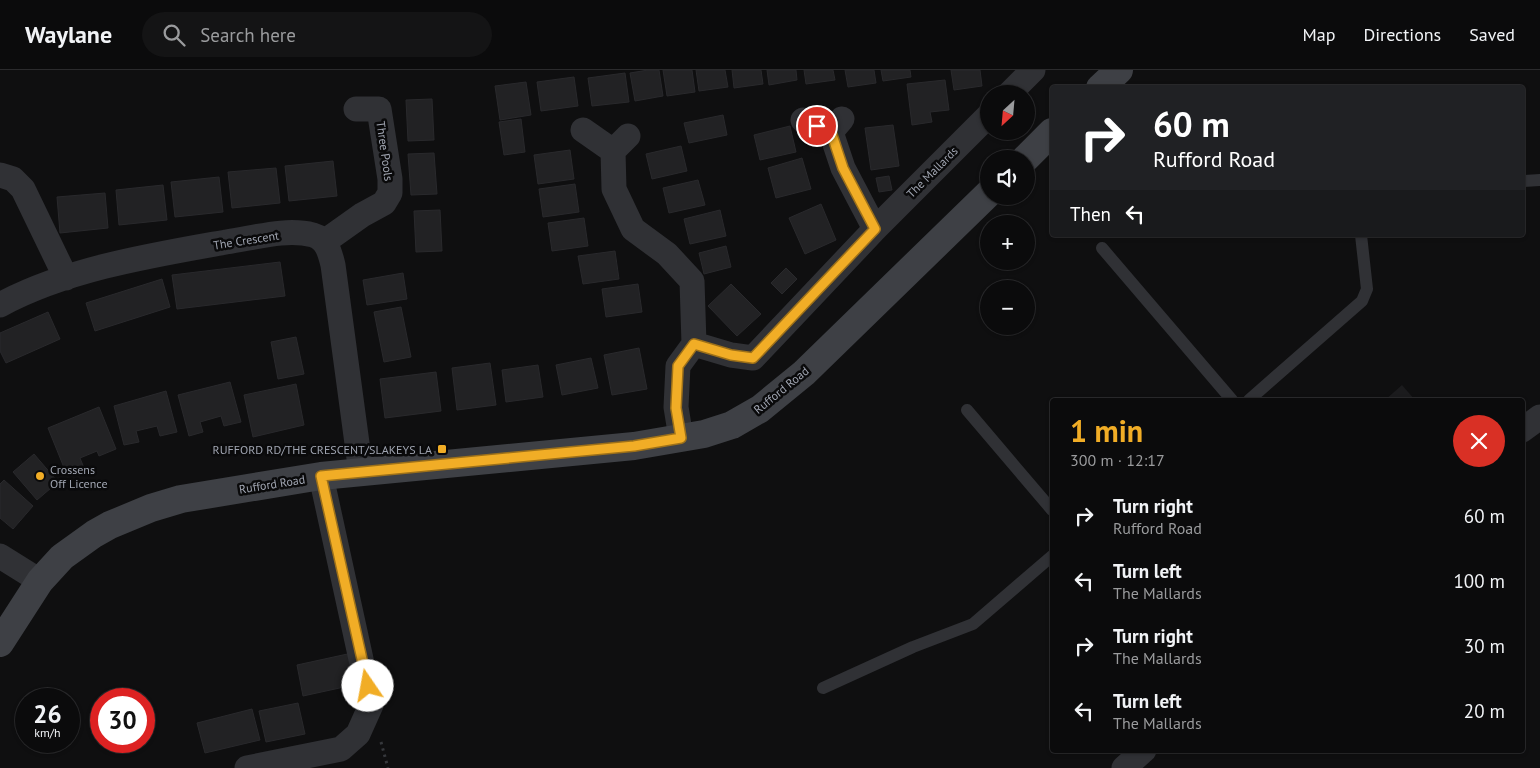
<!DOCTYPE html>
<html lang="en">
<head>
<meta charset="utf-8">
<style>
  :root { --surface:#0b0b0c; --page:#141415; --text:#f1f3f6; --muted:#9a9b9d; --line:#2b2b2d; --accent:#f1ad26 }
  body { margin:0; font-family:"PT Sans",sans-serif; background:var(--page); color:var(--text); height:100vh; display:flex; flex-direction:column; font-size:19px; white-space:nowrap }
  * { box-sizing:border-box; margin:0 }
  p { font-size:16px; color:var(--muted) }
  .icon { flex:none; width:28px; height:28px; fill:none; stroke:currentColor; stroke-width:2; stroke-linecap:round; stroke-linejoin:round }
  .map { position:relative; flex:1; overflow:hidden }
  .panel { position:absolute; left:1050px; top:328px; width:475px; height:355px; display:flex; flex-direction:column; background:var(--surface); border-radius:5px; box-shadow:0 1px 4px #0004,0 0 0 1px var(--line) }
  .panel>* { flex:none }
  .top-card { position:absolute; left:1050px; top:15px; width:475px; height:152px; border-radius:5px; box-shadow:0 1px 4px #0004,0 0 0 1px var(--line); background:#202124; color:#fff; overflow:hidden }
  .needle { width:32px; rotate:206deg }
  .fabs { position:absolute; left:980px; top:15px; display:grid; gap:10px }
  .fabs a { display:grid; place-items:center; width:55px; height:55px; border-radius:50%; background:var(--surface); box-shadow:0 1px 4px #0004,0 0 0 1px var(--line); font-size:25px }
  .speed { position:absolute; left:15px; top:618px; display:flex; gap:10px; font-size:25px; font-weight:700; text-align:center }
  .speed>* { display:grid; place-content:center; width:65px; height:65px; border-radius:50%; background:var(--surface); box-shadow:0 1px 4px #0004,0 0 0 1px var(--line); line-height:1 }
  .speed small { font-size:12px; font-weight:400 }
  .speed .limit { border:8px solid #d22; background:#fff; color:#111 }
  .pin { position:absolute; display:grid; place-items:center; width:42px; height:42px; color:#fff; margin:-21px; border:2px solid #fff; border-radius:50%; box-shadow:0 1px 5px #0007 }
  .me { position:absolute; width:55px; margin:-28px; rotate:348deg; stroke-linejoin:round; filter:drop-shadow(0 0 4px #0008) }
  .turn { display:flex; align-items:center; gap:18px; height:105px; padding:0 20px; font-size:22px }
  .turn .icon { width:65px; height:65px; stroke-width:2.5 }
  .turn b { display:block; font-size:35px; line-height:42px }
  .then { display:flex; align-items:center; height:48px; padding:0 20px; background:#0003; gap:10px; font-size:19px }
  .round { display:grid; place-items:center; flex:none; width:52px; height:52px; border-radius:26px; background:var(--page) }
  .head { display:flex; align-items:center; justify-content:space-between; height:85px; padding:0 20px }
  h1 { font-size:30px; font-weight:700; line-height:38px; color:var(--accent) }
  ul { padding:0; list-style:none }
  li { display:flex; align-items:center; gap:15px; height:65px; padding:0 20px }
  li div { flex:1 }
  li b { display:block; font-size:19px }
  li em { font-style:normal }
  header { display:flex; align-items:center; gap:30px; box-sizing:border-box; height:70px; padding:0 25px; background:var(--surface); border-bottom:1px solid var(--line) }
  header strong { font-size:24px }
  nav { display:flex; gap:28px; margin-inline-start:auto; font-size:18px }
  .search { width:350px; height:45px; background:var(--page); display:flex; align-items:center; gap:12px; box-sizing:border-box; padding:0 18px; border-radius:28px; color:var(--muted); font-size:19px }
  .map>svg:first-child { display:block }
</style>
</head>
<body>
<header>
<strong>Waylane</strong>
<div class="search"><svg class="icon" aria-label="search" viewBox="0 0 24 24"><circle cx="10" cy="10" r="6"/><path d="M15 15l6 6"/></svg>Search here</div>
<nav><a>Map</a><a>Directions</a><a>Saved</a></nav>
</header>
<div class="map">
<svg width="1540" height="698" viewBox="0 0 1540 698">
  <rect width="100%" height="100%" fill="#0f0f10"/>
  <path fill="#1b1b1d" d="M1402,315l13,15h-30z"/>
  <path fill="#222224" stroke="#29292c" d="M648,0h11l4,26 -28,5 -5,-28z
    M663,0h29l3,22 -28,4z
    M696,0h29l3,17 -29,4z
    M732,0h29l2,14 -29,4z
    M767,0h29l1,10 -28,5z
    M804,0h29l2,10 -29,4z
    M845,0h29l2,13 -28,4z
    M881,0h29l1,7 -28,4z
    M951,0h29l2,16 -28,4z
    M625,3l4,29 -37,4 -4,-28z
    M574,7l4,29 -37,5 -4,-29z
    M945,10l4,30 -19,2 2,10 -20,3 -5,-41z
    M526,12l5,33 -31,5 -5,-34z
    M432,29l2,41 -26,1 -2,-41z
    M723,45l4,20 -38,8 -5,-20z
    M521,49l4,33 -21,3 -5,-33z
    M893,55l6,41 -28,4 -6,-42z
    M790,56l6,26 -36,8 -6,-25z
    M681,76l6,25 -35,8 -6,-25z
    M570,80l4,29 -36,5 -4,-29z
    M434,83l3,41 -26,1 -3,-41z
    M802,88l9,31 -35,9 -8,-30z
    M333,91l4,35 -48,5 -4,-35z
    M276,98l4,35 -48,5 -4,-36z
    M889,106l3,14 -13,2 -3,-14z
    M219,107l4,35 -48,5 -4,-35z
    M698,110l7,25 -36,8 -6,-25z
    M575,114l4,28 -36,5 -4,-28z
    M163,115l4,35 -48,5 -3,-35z
    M105,123l3,35 -48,5 -3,-36z
    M821,134l15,36 -31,14 -16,-36z
    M440,140l2,41 -26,1 -2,-41z
    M720,140l6,26 -36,8 -6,-25z
    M584,148l4,28 -36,5 -4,-28z
    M726,176l5,21 -27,7 -5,-21z
    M615,181l4,28 -36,5 -5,-28z
    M280,192l5,34 -108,13 -5,-34z
    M786,198l11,11 -15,15 -11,-11z
    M403,203l4,26 -40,6 -4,-25z
    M162,209l8,28 -75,24 -9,-28z
    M638,214l4,28 -36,5 -4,-28z
    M731,214l30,30 -24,22 -29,-30z
    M401,237l10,50 -27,5 -10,-50z
    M48,242l12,27 -54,24 -6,-12v-18z
    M296,267l8,37 -26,5 -7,-37z
    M639,278l8,41 -35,6 -8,-40z
    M591,288l7,30 -36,7 -6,-30z
    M490,293l6,42 -39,5 -5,-42z
    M538,295l5,32 -37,5 -4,-32z
    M436,302l5,39 -56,7 -5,-39z
    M230,312l11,40 -17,4 -3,-10 -21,6 3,10 -14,4 -11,-41z
    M296,314l8,41 -51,12 -9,-42z
    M166,321l11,41 -17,4 -3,-10 -21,5 3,11 -15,3 -10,-39z
    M99,337l17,42 -17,7 -2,-5 -17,7 4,10 -17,7 -19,-47z
    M34,384l24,28 -21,18 -24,-28z
    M4,410l29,26 -20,23 -13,-11v-34z
    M352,583l6,31 -55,12 -6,-31z
    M298,633l7,31 -39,8 -7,-31z
    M252,639l8,31 -55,13 -8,-30z"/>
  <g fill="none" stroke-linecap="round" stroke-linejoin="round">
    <path stroke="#36383c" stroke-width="3" stroke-dasharray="2.5 4" stroke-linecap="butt" d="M381,672l7,26"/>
    <path stroke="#303135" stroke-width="12" d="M1522,111l18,-1
      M1102,178l130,152
      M1249,330l113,-99 5,-12 -6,-54
      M967,340l85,100
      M823,618l90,-41 60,-23 79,-68"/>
    <path stroke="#303135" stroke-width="25" d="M1009,24l24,-24
      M842,49l-11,13 12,36 32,61
      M803,50l28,12
      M583,60l30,21
      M628,66l-15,15 1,38 19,40 34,25 25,27 2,63 -16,22 -2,41 5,31
      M0,105l13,4 10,10 43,89
      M324,172l38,-27 22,-12 6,-10v-14l-11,-70h-23
      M0,235c66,-36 153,-50 226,-63 28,-4 60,-14 87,-7 14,4 17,18 20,30l28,208
      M694,274l37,11 22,3 122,-129 114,-114
      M1522,360l18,-13
      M0,486l40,25
      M247,698l94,-19 17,-15 13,-29 -50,-229
      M1124,698l20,-18"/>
    <path stroke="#3e4045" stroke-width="28" d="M1100,18l19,-18
      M1025,89l27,-27
      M0,573l40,-62 22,-24 32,-23 16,-9 41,-17 30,-9 140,-23 313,-30 70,-12 28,-9 28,-16 44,-36 185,-180"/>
  </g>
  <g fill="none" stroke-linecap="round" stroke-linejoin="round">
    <g stroke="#9d7019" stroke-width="12">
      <path id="route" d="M368,616l-47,-210 313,-30 47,-8 -5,-30 2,-42 16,-22 37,11 22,3 122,-129 -32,-61 -12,-36 -14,-6"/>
    </g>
    <use href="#route" stroke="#f1ad26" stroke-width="9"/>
  </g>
  <g fill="#f1ad26" stroke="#0a0a0b" stroke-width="2">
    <rect x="437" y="374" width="10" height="10" rx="2.5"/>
    <circle cx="40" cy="406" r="5"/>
  </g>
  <g text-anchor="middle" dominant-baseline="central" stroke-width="5" stroke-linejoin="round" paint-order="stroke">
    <g font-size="12" fill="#a0a5b1" stroke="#0a0a0b">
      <text transform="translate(385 81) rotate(82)">Three Pools</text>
      <text transform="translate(932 102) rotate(-45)">The Mallards</text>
      <text transform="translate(246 170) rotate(-9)">The Crescent</text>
      <text transform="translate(781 320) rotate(-39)">Rufford Road</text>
      <text transform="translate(272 414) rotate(-9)">Rufford Road</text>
    </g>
    <g font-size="12" fill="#a0a5b1" stroke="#0a0a0b" text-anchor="end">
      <text x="432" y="379">RUFFORD RD/THE CRESCENT/SLAKEYS LA</text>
      <text x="50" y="399" text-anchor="start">Crossens<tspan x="50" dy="14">Off Licence</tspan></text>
    </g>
  </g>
</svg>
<div class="fabs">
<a><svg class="needle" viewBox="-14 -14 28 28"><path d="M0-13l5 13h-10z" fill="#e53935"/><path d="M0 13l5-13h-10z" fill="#9a9b9d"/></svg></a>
<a><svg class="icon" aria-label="sound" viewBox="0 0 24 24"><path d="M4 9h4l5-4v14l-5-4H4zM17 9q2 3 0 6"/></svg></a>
<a>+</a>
<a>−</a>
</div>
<div class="speed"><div>26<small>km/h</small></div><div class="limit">30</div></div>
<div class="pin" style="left:817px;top:56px;background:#d93025"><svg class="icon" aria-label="arrive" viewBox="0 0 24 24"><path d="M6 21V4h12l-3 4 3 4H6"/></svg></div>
<svg class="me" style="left:368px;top:616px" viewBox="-20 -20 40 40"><circle r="19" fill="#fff"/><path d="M0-13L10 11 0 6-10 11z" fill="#f1ad26"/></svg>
<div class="top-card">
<div class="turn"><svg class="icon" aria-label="right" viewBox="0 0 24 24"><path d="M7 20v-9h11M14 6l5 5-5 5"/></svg><div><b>60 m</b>Rufford Road</div></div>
<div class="then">Then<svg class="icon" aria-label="left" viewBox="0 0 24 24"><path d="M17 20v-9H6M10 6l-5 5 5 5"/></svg></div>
</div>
<section class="panel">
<div class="head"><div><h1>1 min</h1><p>300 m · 12:17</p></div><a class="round" style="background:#d93025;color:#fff"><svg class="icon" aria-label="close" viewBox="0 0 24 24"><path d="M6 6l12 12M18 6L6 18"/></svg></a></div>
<ul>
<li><svg class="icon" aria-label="right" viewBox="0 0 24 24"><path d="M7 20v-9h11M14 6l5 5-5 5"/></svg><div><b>Turn right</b><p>Rufford Road</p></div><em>60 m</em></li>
<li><svg class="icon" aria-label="left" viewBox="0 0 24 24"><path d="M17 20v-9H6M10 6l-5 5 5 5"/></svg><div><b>Turn left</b><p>The Mallards</p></div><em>100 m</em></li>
<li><svg class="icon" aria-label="right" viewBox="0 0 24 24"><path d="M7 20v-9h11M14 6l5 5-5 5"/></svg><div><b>Turn right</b><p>The Mallards</p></div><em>30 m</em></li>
<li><svg class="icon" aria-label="left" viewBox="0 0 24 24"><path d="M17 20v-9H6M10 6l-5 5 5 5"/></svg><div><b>Turn left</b><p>The Mallards</p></div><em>20 m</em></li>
</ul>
</section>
</div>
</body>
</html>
